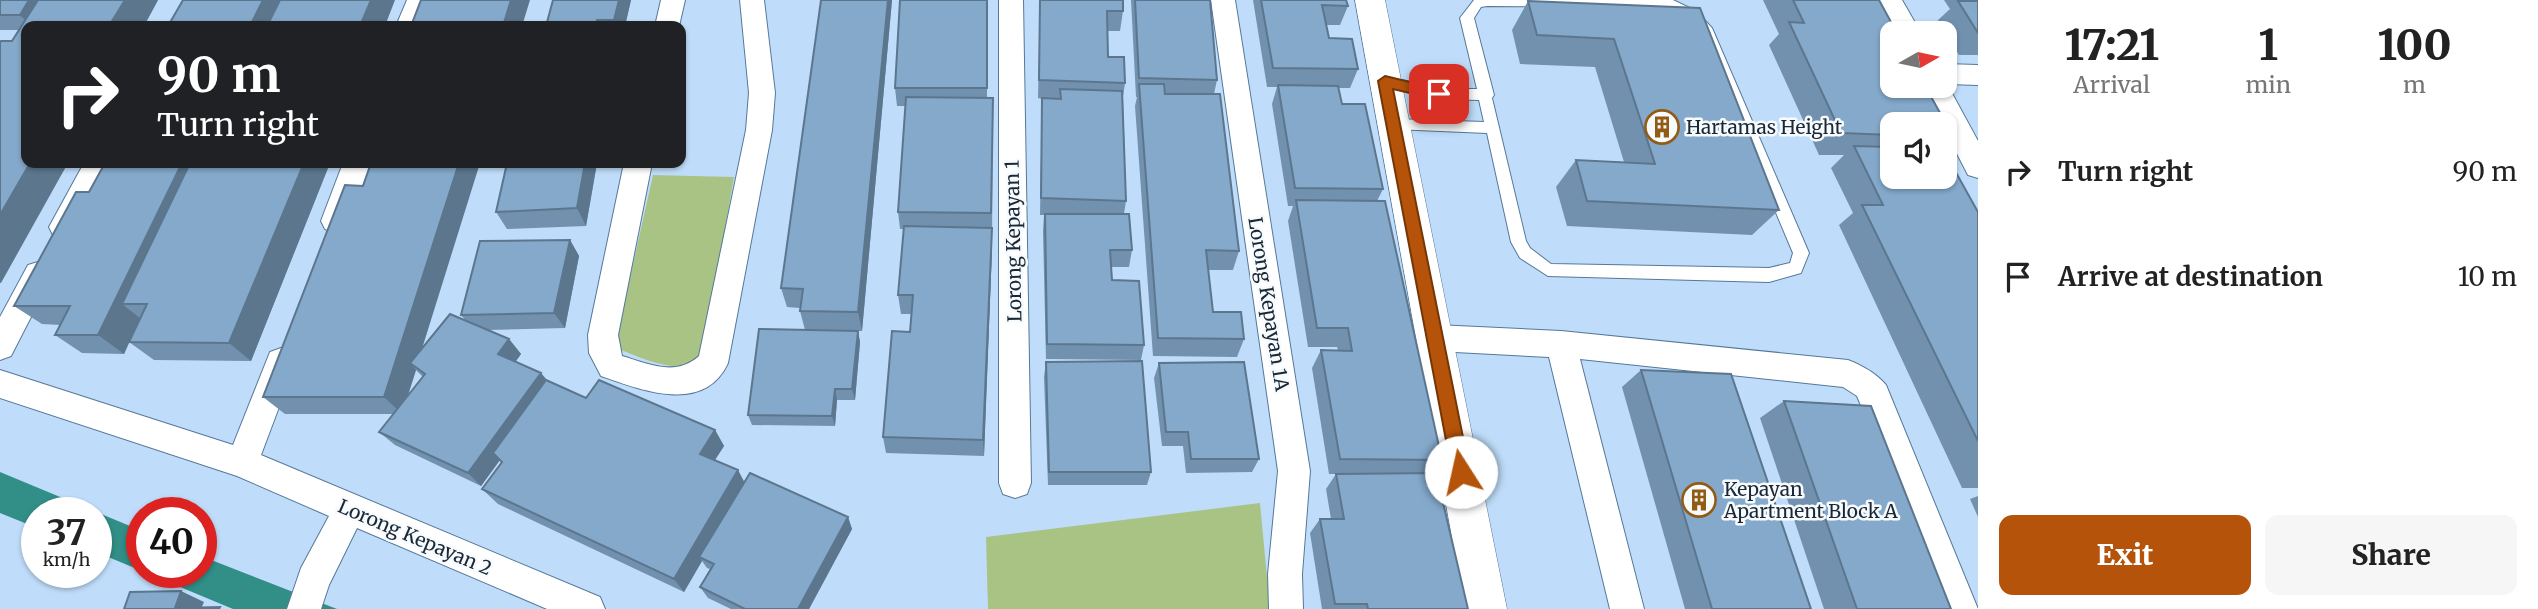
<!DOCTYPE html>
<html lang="en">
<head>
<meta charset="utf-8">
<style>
  :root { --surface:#fff; --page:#f6f6f6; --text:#222; --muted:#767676; --accent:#b45309 }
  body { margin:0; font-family:Merriweather,serif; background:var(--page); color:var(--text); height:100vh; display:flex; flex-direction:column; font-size:26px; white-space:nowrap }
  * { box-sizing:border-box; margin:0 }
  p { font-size:23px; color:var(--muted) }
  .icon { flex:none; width:38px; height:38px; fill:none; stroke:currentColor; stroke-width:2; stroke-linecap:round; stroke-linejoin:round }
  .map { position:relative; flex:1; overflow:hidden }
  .details { display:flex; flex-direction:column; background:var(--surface); width:560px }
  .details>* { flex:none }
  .banner { position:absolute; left:21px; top:21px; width:665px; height:147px; border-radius:14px; box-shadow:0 2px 5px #0004; background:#202124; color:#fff; overflow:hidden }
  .needle { width:46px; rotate:81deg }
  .fabs { position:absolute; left:1880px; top:21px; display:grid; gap:14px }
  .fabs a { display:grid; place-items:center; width:77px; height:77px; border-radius:14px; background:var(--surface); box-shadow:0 2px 5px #0004; font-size:35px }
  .speed { position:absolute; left:21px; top:497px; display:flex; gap:14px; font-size:35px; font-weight:700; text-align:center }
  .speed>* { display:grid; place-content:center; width:91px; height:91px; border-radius:50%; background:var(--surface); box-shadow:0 2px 5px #0004; line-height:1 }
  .speed small { font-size:18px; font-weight:400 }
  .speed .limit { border:10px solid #d22; background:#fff; color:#111 }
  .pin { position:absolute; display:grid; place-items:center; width:60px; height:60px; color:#fff; margin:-30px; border-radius:14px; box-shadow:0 4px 10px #0006 }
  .me { position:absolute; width:77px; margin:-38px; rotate:350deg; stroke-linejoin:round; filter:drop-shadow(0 0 5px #0008) }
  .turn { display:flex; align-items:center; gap:24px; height:147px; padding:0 21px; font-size:32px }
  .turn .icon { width:91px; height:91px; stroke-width:2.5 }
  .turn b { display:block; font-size:49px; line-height:60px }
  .eta { display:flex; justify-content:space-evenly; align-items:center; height:119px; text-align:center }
  .eta b { font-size:42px; font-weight:800; line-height:49px }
  .action { display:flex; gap:14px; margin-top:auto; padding:14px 21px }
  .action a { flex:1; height:80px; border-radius:14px; background:var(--accent); color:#fff; font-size:28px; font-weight:800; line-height:80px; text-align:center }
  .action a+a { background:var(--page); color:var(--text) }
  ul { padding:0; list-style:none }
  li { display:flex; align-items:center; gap:21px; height:105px; padding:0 21px }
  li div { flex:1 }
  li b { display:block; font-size:26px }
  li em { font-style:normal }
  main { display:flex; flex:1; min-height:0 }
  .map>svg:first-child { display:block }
</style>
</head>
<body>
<main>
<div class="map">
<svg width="1978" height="609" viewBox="0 0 1978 609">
  <rect width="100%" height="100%" fill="#bfddfa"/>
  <path fill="#a9c385" d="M653,175l81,2 -32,182c-24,17 -57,0 -81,-9l-5,-10z
    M1260,503l10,106h-282l-2,-72z"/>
  <path fill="#318f87" d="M0,472l142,59v40l-46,-19v-39h-59v15l-37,-15z
    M201,556l136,53h-104l-89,-37h57z"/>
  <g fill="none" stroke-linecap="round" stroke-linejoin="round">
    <g stroke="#557898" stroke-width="2">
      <path id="service" d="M1474,0h199l23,11 16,17 97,225 -8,20 -32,9 -221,-6 -28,-18 -9,-16 -24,-109 -93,-4 -7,-5 7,-5 90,3 -5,-22 -40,-1 -54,-13 -7,-5 7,-5 54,13h38l-17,-71zM1487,6l175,1 19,7 18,16 94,223 -3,10 -21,5 -218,-4 -21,-16 -4,-7 -34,-143 2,-3 -20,-77 7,-11z"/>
    </g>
    <g stroke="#557898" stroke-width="2">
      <path id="minor" d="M407,0h24l-10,26h-25z
        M661,0h24l-6,26h-24z
        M740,0h24l11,93 -3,37 -44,233c-24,52 -87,27 -127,13l-12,-23 -1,-18 36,-172h28l-34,172 4,21c27,8 54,21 77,0l47,-226 3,-37z
        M999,0h24l8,483 -4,11 -12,4 -12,-4 -4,-11z
        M1211,0h24l75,471 -8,103 1,35h-34l-1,-35 10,-103z
        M1878,0h24l19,33h-26z
        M1944,64l34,1v20l-31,-1 31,57v37l-10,-3 -46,-89h22z
        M84,163h28l-39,72 -10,4 -10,-4 -4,-8z
        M343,163h28l-26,66 -10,4 -10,-4 -4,-8z
        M38,262l10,3 5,9 -42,82 -11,4v-43l28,-52z
        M1436,325l125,6 287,29c15,6 28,13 38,25l92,224h-32l-89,-213 -14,-9 -263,-28 64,250h-34l-61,-252 -113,-6 -11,-4 -4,-9 4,-9z
        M281,348l11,4 4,10 -35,93 339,142 5,12h-58l-190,-81 -28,57 -8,24h-34l14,-41 28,-52 -92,-40 -237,-78v-28l233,75 37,-93z"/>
    </g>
    <g stroke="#557898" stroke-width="1">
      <path id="tertiary" d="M1355,0h30l122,609h-42z"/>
    </g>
    <use href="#service" fill="#fff" fill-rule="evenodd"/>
    <use href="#minor" fill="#fff" fill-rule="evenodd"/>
    <use href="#tertiary" fill="#fff" fill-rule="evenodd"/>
  </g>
  <path fill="#7291af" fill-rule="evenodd" d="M0,0h158l-14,26h-118l-25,257h-1v-240l12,-2 7,-11h-19z
    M553,0h78l-6,26h-79z
    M821,0h71l-30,331h-4l2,11 -5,58h-18l-2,26 -83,-1 -4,-10 57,-85 -5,-19v-3l-13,-1 -6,-19z
    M987,0v98h6l-1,150 -8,208 -98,-3 -3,-16 27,-105 2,-18h-11l-3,-19 6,-66h-4l-2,-17 8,-106h-9l-2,-18z
    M1040,0h83v11l-3,20h-12v26l17,26 -2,14 3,104 -2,13 8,36 -3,17h-18l1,13 32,65 -3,15 -95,-1 -3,-128 1,-16h-4l2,-116 -4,-1z
    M1131,0h79l7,80 -3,14 25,157 -6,19h-25l5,42 31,27 -7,18 -84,-1 -18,-250 2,-9h-1z
    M1253,0h93l2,6 -8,19h-14l3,13 29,31 -8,19h-11l3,16 41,85 -6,12 65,259 -12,13 38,136h-146l-12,-76 10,-14h11l-5,-30 10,-15h-7l-17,-106 9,-18 17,1 -1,-4h-29l-20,-126 5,-15h-5l-16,-102 5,-17h-10z
    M1763,0h116l74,136 -9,8v-20h-52v53l86,35v276h-16l-123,-263 14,-12 -22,-45 13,-13h-25l-50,-110 10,-11z
    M1944,0h34v55h-19l-21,-35 12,-11z
    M1528,1l172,7 79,202 -27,25 -185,-9 -11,-39 20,-27 48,2 -29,-95 -75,-3 -8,-34z
    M105,163h225l-79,198 -97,-1 -25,-18 11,-24 -16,36 -42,-1 -27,-18 5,-10 -18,-1 -28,-18 75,-114z
    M597,163l-11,63 -79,3 -11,-17z
    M570,240l9,16 -14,72 -77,2 21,9 12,15 -5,7 31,20 39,17 129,32 9,16 -9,14 29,22 104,35 4,12 -43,80h-78l-23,-11 -8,-11 10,-18 -3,-1 -5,-7 -18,31 -186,-88 -16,-15 20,-27 -2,-2 -19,26 -86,-41 -16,-13 14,-18h-108l-22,-17 160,-51 43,-25 -5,-6zM416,370l7,7 -15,18z
    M1046,362l105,110 -4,13h-99l-4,-108z
    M1159,363l100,96 -7,13 -66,1 -3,-27h-21l-8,-68z
    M1641,370l170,239h-126l-63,-222z
    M1784,401l167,208h-127l-64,-191z
    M1978,496v21l-8,-18z"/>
  <path fill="#5c768e" d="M29,0h23l-21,26 -11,-11z
    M125,0h33l-14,26h-35z
    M263,0h28l-13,26h-28z
    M371,0h24l-10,26h-25z
    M511,0h19l-8,26h-19z
    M619,0h12l-6,26h-9l-2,-6z
    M888,0h4l-30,331 -4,-19z
    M30,163h38l-67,120 -1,-1v-67z
    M182,163h32l-92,141 18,14 -16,36 -26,-19z
    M304,163h26l-79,198 -22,-18z
    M459,163h21l-64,205 -6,-5 6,7 -14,44 -18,-17z
    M585,163h12l-11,63 -9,-18z
    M992,228v20l-8,208 -1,-16z
    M570,240l9,16 -14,72 -11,-15z
    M858,331l2,11 -5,58 -3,-11z
    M509,339l12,15 -11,15 -12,-15z
    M541,373l12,14 -72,99 -13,-13z
    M835,389l2,11 -2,26 -3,-10z
    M715,430l9,16 -15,23 -9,-15z
    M738,470l8,15 -47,72 3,4 -18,31 -10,-13z
    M848,517l4,12 -43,80h-11z
    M181,591l23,11 -3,7 -26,-1z"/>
  <path fill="#84a9cb" stroke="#5c768e" stroke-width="2" d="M0,0h29l-9,15h-20z
    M38,0h87l-16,26h-83v137h4l-30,52v-172l1,-2h11z
    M183,0h80l-13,26h-82z
    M280,0h91l-11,26h-93z
    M421,0h90l-8,26h-92z
    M553,0h66l-5,20h-17l-1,6h-50z
    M821,0h67l-30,312 -58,-1 3,-22 -22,-1z
    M900,0h87v88h-92z
    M1040,0h83v11h-16l1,46h16l1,26 -86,-3z
    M1135,0h75l7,80 -78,-2z
    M1261,0h85l2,6 -26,-1 7,33 23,1 6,30 -85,-1z
    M1793,0h86l18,33h-5v53h33l28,50h-9v-12h-52v11l-51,-2 -52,-111 15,1z
    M1976,0h2v33l-20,-32h18z
    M1528,1l172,7 79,202 -192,-9 -11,-41 79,4 -41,-125 -77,-4z
    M1139,84h25l1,10h55l19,157 -33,-1 7,62h28l3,27 -86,-1z
    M1278,85l60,1 4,18h23l18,85 -88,-1z
    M1060,89l62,2 4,110 -85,-3 1,-100 19,1z
    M906,97l87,1 -2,115 -93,-1z
    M1854,146l38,1v30h52v-26l34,61v229l-116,-236h21z
    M105,163h77l-84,172h-43l15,-29h-56l62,-114h13z
    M190,163h114l-75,180 -100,-1 18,-38h-25z
    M371,163h88l-75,234h-121l82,-212 18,1z
    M507,163h78l-8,45 -81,4z
    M1296,200l89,1 57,259 -102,-1 -19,-109 31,1 -4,-23h-31z
    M1045,214h84l3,36h-22l2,30 27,1 5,64 -97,-1z
    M904,226l88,2 -9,212 -100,-3 9,-106 18,1 3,-37h-15z
    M570,240l-16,73 -93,2 19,-74z
    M450,314l59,25 -11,15 43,19 -73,100 -89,-41 46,-58 -15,-11z
    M759,329l99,2 -6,58h-17l-3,27 -84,-1z
    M1142,361l9,111h-102l-3,-110z
    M1244,362l15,97h-68l-3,-27h-22l-7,-69z
    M1641,370l90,4 80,235h-99z
    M546,380l40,18 13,-18 116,50 -15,24 38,16 -64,109 -192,-90 20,-27 -9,-9z
    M1784,401l87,5 80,203h-94z
    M750,473l98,44 -50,92h-53l-45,-22 14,-23 -15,-7z
    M1436,473l32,136h-100l-1,-5h-32l-15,-85h24l-8,-45z
    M181,591l-6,17 45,-1 -1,2h-95l6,-17z"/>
  <path fill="#b45309" stroke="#753606" stroke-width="2" d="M1385,76l54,13 7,5 -7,6 -46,-11 77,383 -3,6 -6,3 -6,-3 -3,-6 -74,-391z"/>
  <defs>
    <g id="building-ring" transform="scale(1.75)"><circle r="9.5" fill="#f7fbfe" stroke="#925b13" stroke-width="1.5"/><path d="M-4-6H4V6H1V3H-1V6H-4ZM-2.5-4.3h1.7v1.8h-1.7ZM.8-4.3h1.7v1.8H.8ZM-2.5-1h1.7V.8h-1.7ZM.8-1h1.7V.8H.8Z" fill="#925b13"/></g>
  </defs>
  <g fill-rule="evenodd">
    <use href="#building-ring" x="1662" y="127"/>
    <use href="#building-ring" x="1699" y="500"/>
  </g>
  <g text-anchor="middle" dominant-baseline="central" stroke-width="5" stroke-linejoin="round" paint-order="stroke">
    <g font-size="19" fill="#1a2836" stroke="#f7fbfe" text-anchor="start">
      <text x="1686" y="127">Hartamas Height</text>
      <text x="1724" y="489">Kepayan<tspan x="1724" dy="22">Apartment Block A</tspan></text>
    </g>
    <g font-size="19" fill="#1a2836" stroke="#f7fbfe">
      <text transform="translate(1013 241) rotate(-91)">Lorong Kepayan 1</text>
      <text transform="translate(1269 304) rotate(81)">Lorong Kepayan 1A</text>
      <text transform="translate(415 537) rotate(23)">Lorong Kepayan 2</text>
    </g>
  </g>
</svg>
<div class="fabs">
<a><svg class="needle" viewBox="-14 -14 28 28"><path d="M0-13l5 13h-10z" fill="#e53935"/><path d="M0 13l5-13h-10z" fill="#767676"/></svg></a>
<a><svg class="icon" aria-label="sound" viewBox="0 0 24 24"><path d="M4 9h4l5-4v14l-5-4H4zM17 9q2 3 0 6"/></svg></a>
</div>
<div class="speed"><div>37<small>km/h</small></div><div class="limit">40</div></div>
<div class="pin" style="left:1439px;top:94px;background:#d93025"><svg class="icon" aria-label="arrive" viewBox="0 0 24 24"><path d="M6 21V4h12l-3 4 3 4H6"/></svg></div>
<svg class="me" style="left:1461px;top:472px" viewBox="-20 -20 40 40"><circle r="19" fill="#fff"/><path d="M0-13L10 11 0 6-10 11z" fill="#b45309"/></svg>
<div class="banner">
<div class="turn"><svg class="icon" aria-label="right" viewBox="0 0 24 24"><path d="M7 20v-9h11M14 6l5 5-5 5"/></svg><div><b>90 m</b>Turn right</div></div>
</div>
</div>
<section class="details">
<div class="eta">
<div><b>17:21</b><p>Arrival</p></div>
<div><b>1</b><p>min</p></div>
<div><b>100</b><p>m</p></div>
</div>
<ul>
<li><svg class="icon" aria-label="right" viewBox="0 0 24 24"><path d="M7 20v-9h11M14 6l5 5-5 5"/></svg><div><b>Turn right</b></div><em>90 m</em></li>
<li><svg class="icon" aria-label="arrive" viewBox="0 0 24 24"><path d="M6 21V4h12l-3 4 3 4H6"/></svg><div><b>Arrive at destination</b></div><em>10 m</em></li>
</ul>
<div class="action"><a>Exit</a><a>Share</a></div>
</section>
</main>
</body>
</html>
